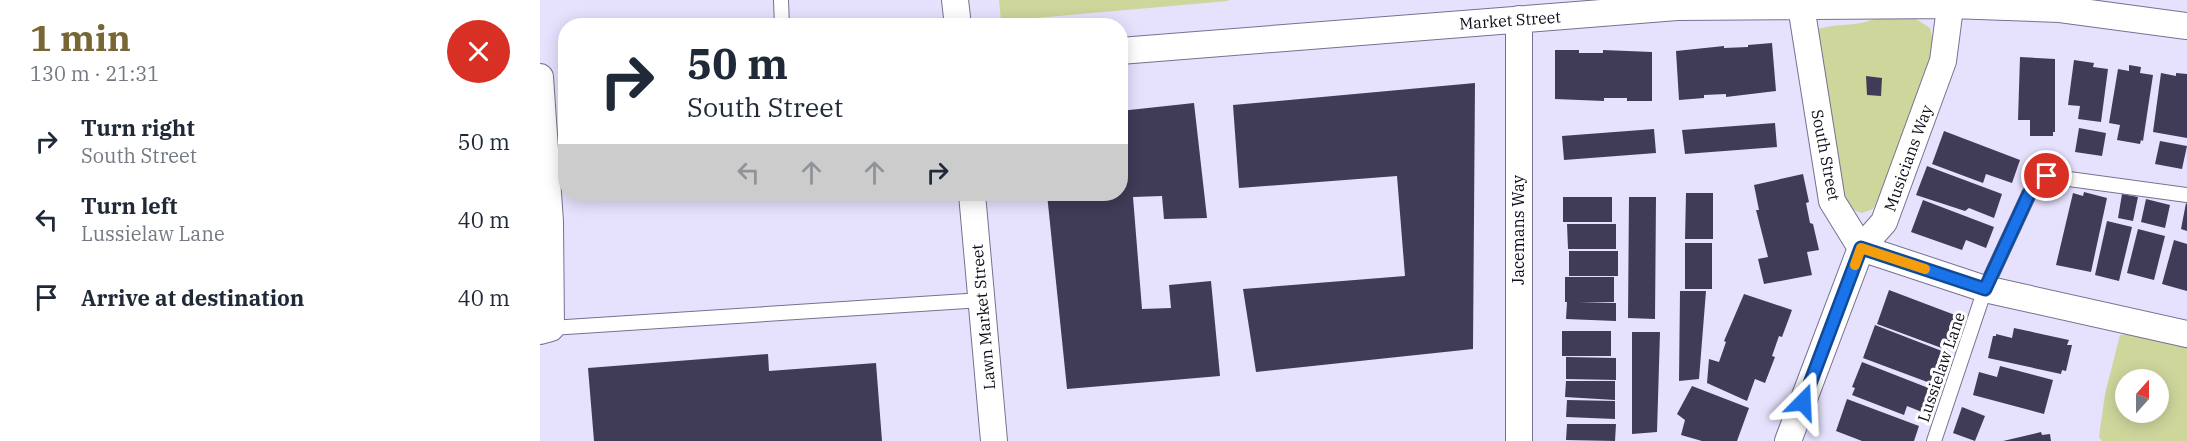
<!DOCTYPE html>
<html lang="en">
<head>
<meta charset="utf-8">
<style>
  :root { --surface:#fff; --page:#f6f6f7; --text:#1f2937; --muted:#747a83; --accent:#786735 }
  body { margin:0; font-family:"IBM Plex Serif",serif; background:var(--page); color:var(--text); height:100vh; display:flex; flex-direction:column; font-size:22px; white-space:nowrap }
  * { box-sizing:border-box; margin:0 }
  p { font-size:20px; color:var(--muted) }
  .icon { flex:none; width:33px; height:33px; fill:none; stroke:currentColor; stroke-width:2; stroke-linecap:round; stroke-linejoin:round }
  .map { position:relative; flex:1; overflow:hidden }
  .drawer { display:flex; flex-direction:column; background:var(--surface); width:540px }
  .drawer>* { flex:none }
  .top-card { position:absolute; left:18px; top:18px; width:570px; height:183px; border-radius:24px; box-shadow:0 3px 15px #0003; background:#fff; color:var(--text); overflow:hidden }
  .needle { width:39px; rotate:21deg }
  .fabs { position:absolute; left:1575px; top:369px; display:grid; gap:12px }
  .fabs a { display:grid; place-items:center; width:54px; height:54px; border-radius:50%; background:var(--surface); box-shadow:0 3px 15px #0003; font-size:30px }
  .pin { position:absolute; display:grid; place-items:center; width:51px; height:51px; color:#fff; margin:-26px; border:3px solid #fff; border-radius:50%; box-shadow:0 2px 6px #0007 }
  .me { position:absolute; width:66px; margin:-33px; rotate:21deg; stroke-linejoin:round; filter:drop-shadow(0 0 4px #0008) }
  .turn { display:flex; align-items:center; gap:21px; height:126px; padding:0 30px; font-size:27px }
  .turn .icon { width:78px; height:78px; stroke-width:2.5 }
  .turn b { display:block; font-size:42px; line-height:51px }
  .lanes { display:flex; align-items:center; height:57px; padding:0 30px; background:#0003; justify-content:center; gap:30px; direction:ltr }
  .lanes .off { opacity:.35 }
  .round { display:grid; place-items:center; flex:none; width:63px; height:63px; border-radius:32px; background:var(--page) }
  .summary { display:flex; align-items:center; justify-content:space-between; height:102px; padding:0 30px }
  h1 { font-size:36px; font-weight:700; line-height:45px; color:var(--accent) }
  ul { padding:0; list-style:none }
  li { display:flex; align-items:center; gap:18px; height:78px; padding:0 30px }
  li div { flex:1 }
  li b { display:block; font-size:22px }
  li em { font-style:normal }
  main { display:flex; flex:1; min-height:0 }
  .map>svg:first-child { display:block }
</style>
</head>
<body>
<main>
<section class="drawer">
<div class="summary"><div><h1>1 min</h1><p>130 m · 21:31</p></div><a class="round" style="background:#d93025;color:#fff"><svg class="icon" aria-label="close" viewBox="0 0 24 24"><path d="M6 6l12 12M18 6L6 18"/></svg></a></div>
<ul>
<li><svg class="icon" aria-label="right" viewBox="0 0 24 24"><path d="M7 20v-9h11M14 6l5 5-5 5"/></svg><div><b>Turn right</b><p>South Street</p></div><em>50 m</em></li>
<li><svg class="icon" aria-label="left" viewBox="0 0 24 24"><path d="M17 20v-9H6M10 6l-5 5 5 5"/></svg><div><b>Turn left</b><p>Lussielaw Lane</p></div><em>40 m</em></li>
<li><svg class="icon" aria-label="arrive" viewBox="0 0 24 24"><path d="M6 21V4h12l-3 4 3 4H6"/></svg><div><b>Arrive at destination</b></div><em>40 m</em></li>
</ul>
</section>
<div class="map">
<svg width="1647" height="441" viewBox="0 0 1647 441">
  <rect width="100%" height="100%" fill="#e6e2fe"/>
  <path fill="#cfd69c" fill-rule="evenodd" d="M459,0h229v1l-227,20z
    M1341,16l35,3 14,9 4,19 -28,83 -26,65 -7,14 -11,4 -12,-4 -7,-13 -27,-147 2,-20c24,-7 40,-1 63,-13z
    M1588,334l59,14v93h-85l-3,-4 6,-43 15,-59zM1586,380h32v32h-32z"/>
  <path fill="#403b57" d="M1232,43l4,48 -50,6v-3l-22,1v3l-25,2 -3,-49 48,-5v2l24,-1v-2z
    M1015,50h24v3h24v-3l49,2v49h-25v-3h-23v3l-49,-2z
    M1480,57l35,2v73h-2v4h-23v-16h-12z
    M1534,60l20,3 -1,4 15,2 -7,53 -23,-3 2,-13 -12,-1z
    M1589,65l12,2 -1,6 13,2 -10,66 -2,-1 -1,4 -23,-4 3,-15 -11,-2 9,-54 11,2z
    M1621,73l15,3v-3l11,1v64l-34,-6z
    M1326,76l16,2 -1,18 -14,-1z
    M935,83l-2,266 -217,23 -13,-83 162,-13 -8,-100 -158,12 -6,-83z
    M654,103l13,115 -43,1 -2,-23 -29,1 9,112 29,-1 -2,-23 42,-4 9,95 -153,13 -20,-195h73v-83z
    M1235,123l2,24 -92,7 -3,-24z
    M1539,128l27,5 -4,23 -27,-4z
    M1114,129l2,24 -92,7 -2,-24z
    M1404,131l76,29 -8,23 -26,-9 -3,9 -51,-19z
    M1620,141l27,5 -5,23 -27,-5z
    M1387,166l75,28 -8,24 -25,-10 -4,3 -49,-16z
    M1263,174l6,28 -3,1 4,20 3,1 6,26 -12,2 5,23 -48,9 -6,-25 10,-2 -12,-47h3l-5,-25z
    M1544,192l23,6 -16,74 -35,-7 17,-72 10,3z
    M1146,193h27v46h-28z
    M1582,194l16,3 -5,24 -15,-3z
    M1023,197h49v25h-49z
    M1089,197h27l-1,122 -27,-1z
    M1606,199l24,6 -5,23 -24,-6z
    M1383,200l71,27 -8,21 -20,-8 -4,10 -51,-18z
    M1646,203l1,1v27l-6,-2z
    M1567,221l25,6 -13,54 -24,-6z
    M1027,224h49v25h-48z
    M1598,229l27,7 -11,44 -27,-7z
    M1634,240l13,4v47l-25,-7z
    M1145,243h27v46h-27z
    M1029,251h49v25h-49z
    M1025,277h49v25l-35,1h37v18l-50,-2 1,-17h-2z
    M1349,290l66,25 6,4 -4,11 -2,-1 -8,21 -70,-26z
    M1140,291h26l-7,88 -20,2z
    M1204,294l48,16 -10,27 -3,-1 -7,20 3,1 -10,26 -10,-4 -8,22 -40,-18 2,-24 10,3 7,-20 -2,-1z
    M1335,325l72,28 -8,23 -5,-2 -4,9 -67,-25z
    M1474,328l55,12 -2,5h5l-6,26 -4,-1 -1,4 -73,-16 5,-22h3v-2l16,4z
    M1022,331h49v25h-49z
    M1092,332h28l-3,100 -25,2z
    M228,354l1,17 107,-8 6,78h-288l-6,-73z
    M1026,357l50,1v22l-50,-1z
    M1322,362l69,27 -9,23 -15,-6 -3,9 -52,-20 3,-7 -3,-1z
    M1460,366l53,14 -9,34 -71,-19 6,-23 18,5z
    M1026,381h49v19l-50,-3z
    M1152,386l57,22 -12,33h-35l-21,-6 4,-15 -8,-6z
    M1307,399l72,27 -5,15h-52l-26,-10z
    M1027,400l48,1v18l-49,-2z
    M1422,407l23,9 -10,25 -22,-8z
    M1027,424h49l-1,17 -49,-1z
    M1501,432l1,3 8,-1 1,7h-48z"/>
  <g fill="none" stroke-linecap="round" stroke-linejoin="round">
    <g stroke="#767190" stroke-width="16">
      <path id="lane" d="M241,0l1,26
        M11,328l431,-28
        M1394,441l51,-152 44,-95 18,-18 140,19"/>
    </g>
    <g stroke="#767190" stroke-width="28">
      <path id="street" d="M415,0l3,26
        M1261,6l31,195 29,47 124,41 202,45
        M979,19v422
        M580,51l557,-44 274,-2 109,4 127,17
        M0,77l10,145 1,106 -11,3
        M432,194l22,247
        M1248,441l73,-193 23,-26 59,-161 8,-61"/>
    </g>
    <use href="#lane" stroke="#fff" stroke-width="14"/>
    <use href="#street" stroke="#fff" stroke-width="26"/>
  </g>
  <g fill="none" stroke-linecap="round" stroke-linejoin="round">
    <g stroke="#114b97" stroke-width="15">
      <path id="route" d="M1263,402l58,-154 124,41 44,-95 18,-18"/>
    </g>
    <use href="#route" stroke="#1a73e8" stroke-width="10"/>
    <path stroke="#f59e0b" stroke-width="10" d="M1315,265l6,-17 64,21"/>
  </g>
  <g text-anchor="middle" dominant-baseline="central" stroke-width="6" stroke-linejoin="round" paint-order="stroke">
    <g font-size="16" fill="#100e19" stroke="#fff">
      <text transform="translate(970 20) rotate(-4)">Market Street</text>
      <text transform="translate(1286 155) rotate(79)">South Street</text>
      <text transform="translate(1368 158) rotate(-70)">Musicians Way</text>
      <text transform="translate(978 230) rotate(-90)">Jacemans Way</text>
      <text transform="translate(443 317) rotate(-95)">Lawn Market Street</text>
      <text transform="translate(1401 367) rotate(-71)">Lussielaw Lane</text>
    </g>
  </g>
</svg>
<div class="fabs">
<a><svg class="needle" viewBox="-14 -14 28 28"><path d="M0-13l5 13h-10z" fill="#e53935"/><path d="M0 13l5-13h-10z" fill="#747a83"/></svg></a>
</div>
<div class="pin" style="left:1507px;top:176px;background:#d93025"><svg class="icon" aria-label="arrive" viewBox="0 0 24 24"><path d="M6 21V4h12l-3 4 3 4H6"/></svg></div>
<svg class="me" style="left:1263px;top:402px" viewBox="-20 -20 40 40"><path d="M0-17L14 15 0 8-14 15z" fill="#1a73e8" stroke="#fff" stroke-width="4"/></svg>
<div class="top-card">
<div class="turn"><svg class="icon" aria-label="right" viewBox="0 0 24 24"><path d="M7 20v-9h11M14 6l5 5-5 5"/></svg><div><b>50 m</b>South Street</div></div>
<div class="lanes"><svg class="icon off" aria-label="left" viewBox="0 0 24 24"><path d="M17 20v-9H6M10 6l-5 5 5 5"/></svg><svg class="icon off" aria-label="ahead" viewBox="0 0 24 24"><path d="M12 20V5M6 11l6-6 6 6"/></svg><svg class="icon off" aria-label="ahead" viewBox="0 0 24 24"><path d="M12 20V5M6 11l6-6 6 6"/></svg><svg class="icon" aria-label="right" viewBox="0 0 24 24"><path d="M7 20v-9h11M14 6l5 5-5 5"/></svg></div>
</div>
</div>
</main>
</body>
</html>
